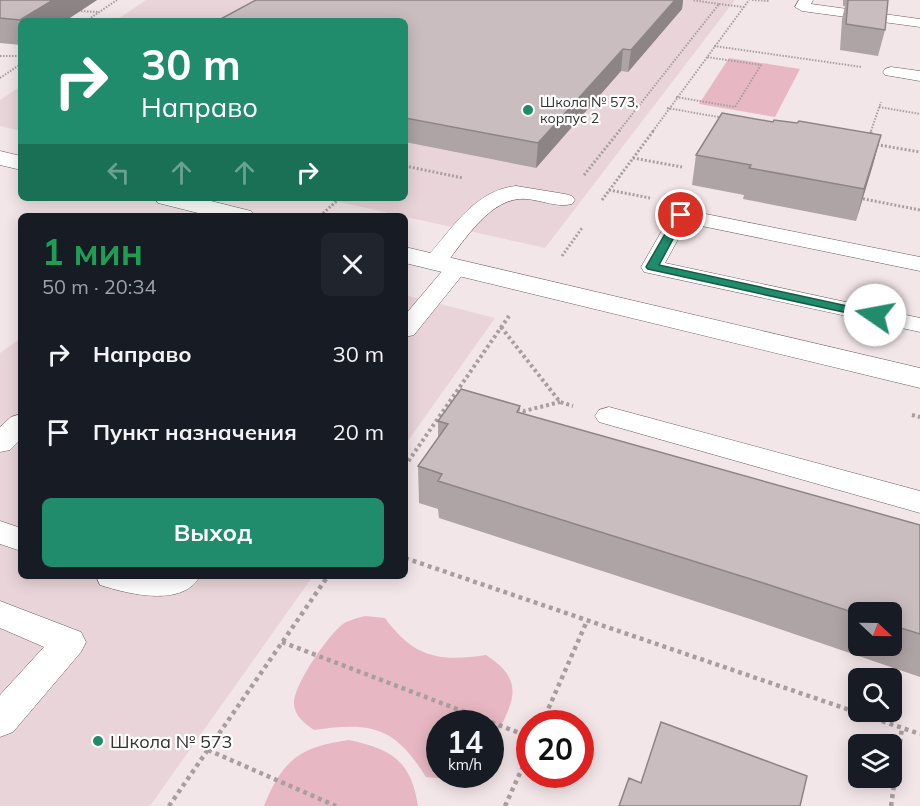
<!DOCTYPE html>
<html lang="ru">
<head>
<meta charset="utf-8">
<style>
  :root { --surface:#171b24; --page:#20242c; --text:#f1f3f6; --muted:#9ea1a6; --accent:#208c6b }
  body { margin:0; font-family:Mulish,sans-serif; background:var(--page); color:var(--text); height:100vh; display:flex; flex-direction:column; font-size:22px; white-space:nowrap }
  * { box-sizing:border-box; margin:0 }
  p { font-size:20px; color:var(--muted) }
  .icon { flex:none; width:33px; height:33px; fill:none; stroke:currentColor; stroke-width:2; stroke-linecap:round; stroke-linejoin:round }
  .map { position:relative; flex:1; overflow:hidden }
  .sheet { position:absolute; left:18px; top:213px; width:390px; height:366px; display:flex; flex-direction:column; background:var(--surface); border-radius:9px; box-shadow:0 3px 15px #0003 }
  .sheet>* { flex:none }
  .hud { position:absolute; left:18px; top:18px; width:390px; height:183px; border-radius:9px; box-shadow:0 3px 15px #0003; background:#208c6b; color:#fff; overflow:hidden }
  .needle { width:39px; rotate:112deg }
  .buttons { position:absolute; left:848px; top:602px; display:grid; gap:12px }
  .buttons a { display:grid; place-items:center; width:54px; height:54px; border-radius:9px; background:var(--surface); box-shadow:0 3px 15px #0003; font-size:30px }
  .speed { position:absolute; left:426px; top:710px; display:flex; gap:12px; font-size:30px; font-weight:700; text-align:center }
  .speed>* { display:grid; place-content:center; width:78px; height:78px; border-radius:50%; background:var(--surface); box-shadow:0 3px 15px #0003; line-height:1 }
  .speed small { font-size:15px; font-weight:400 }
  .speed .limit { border:9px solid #d22; background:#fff; color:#111 }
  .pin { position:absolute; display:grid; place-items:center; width:51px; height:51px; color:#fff; margin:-26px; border:3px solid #fff; border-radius:50%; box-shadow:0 2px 6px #0007 }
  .me { position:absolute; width:66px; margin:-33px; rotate:282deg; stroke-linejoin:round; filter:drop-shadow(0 0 4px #0008) }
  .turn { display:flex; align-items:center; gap:21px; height:126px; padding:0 24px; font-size:27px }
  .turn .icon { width:78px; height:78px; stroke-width:2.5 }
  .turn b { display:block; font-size:42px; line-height:51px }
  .lanes { display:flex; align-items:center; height:57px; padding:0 24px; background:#0003; justify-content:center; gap:30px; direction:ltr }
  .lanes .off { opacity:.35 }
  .round { display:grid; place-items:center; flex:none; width:63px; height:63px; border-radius:9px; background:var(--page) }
  .summary { display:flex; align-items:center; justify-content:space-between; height:102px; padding:0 24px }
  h1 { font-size:36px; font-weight:700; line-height:45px; color:#1e9e55 }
  .cta { display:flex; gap:12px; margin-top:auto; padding:12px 24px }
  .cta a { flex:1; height:69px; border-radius:9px; background:var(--accent); color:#fff; font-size:24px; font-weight:700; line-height:69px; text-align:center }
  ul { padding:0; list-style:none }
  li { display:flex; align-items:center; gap:18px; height:78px; padding:0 24px }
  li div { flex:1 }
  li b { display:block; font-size:22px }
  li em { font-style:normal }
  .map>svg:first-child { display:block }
</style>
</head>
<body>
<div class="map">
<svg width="920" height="806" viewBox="0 0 920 806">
  <rect width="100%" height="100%" fill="#f3e6e9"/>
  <path fill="#e9d5d9" d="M146,0h589l-190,248 -223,-50h83v-177h-290z
    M21,86v45l-21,-5v-26z
    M405,295l90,23 -90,127z
    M21,338v238h292l-163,230h-150v-453z"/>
  <path fill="#e7b8c3" d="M729,58l71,11 -25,48 -76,-13z
    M365,616l20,2c29,40 55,44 101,37 45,29 23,52 5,91l-1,-23h-50v51h27l-20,5 -21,-2c-32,-51 -55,-55 -112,-47 -10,-7 -21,-15 -20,-29 2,-19 34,-66 49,-77 6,-4 15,-6 22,-8z
    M349,740c43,9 62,21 69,66h-154c19,-47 36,-59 85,-66z"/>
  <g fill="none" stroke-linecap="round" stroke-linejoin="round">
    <g stroke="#675c5f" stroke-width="1">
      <path id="service" d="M799,0h14l-2,4 109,15v8l-118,-16 -7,-4z
        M891,67l29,4v10l-35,-6 -2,-3 2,-3z
        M516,186l49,8 7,2 3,4 -3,4c-14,4 -31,-4 -46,-5 -36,-3 -62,43 -83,68h-16l-3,-5 3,-5c25,-28 48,-67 89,-71z
        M681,209l239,48v14l-233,-48 -22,40 255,55v14l-276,-60 -3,-5 30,-52 3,-4z
        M457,261l8,2 3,5 -54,67 -9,2v-22l44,-52z
        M609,407l311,84v22l-321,-91 -4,-6 4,-6z
        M21,414v25l-11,11 -10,2v-25l11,-10z
        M0,521l21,7v23l-21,-7z
        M96,576h104c-17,32 -72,18 -100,9z
        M0,601l81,31 5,10 -5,10 -68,80 -13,5v-42l44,-48 -44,-19z"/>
    </g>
    <g stroke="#675c5f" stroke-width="1">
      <path id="minor" d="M0,151l21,5v14l-21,-5z
        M155,198h44l52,13 4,5h-45l-52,-13z
        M405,247l515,121v20l-515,-125z"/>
    </g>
    <path stroke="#a89ea0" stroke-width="2" stroke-dasharray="1.5 1.5" stroke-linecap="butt" d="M752,0l18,1
      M719,4l25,3
      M78,11l21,1
      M86,21l31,-21
      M714,46l148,21
      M0,56h21
      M0,78l21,-14
      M676,97l59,10 26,-42 -55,-8
      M879,107l41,7
      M667,108l57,10
      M619,131l100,-127 -27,-4
      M653,131l96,-131
      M871,131l10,-29"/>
    <path stroke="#a89ea0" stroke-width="3" stroke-dasharray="2 2" stroke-linecap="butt" d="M869,137l3,-7
      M873,144l47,8
      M633,158l49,9
      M405,166l58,12
      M584,175l36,-45
      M609,190l41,8
      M859,198l61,12
      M602,200l52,-70
      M320,216l20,-18
      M562,256l20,-28"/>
    <path stroke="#a89ea0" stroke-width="4" stroke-dasharray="3 3" stroke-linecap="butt" d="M501,327l59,75 13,4
      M517,409l7,2 36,-9
      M912,415l8,2
      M405,466l104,-150"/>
    <path stroke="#a89ea0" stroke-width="4.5" stroke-dasharray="4 4" stroke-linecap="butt" d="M405,558l515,176
      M282,642l248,95
      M542,723l45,-102
      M208,750l128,56
      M169,806l159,-230
      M505,806l25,-55
      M891,806l11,-78"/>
    <use href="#service" fill="#fff" fill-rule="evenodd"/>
    <use href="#minor" fill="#fff" fill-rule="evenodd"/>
  </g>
  <path fill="#aea3a5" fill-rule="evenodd" d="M0,0h97l-32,21h-44v24l-21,-2z
    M256,0h427l-1,9 -54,63 -7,-1 -85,97 -131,-26v-121z
    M843,0h45l-3,30 -7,26 -38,-6 2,-31 3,-13h-2z
    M773,122l24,1 84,12 -25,86 -113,-22 1,-4 -52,-10 4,-30z
    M520,413l400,112v152l-170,-58 -311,-101 -1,-9 -19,-6 -1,-37 20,-28v-17zM858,612h33v33h-33z"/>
  <path fill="#8d8486" d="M53,0h44l-32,21h-44v1l-1,-2z
    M675,0h8l-1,9 -54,63 3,-22z
    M623,49l-2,22 -85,97 2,-25z
    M881,135l-8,30 -17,56 8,-32z"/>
  <path fill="#cabdc0" stroke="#8d8486" stroke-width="1.5" d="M0,0h53l-33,20 -20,-2z
    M256,0h419l-44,50 -8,-1 -85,94 -133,-25v-97h-188z
    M848,0h40l-3,30 -39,-6z
    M722,113l51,9 1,-2 23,3 2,-2 82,14 -17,54 -115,-21 2,-3 -55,-10z
    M461,389l59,17 -3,6 403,113v109l-29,-9v-13h-33v2l-98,-32 -322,-101 4,-7 -24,-8 30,-42 -10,-3z
    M661,722l146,54 -7,30h-181l10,-28 12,5z"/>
  <path fill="#208c6b" stroke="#155b46" stroke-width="1.5" d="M677,213l9,2 -27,50 216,47 7,3 -7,4 -227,-50 -2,-2z"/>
  <g fill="#208c6b" stroke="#fff" stroke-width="2">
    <circle cx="528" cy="110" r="6"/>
    <circle cx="98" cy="741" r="6"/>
  </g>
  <g text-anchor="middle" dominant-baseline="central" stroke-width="4.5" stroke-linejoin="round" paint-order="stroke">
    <g font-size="14" fill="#353031" stroke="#fff" text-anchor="start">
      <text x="540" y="102">Школа № 573,<tspan x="540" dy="16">корпус 2</tspan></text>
    </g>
    <g font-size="18" fill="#353031" stroke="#fff" text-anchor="start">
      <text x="110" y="741">Школа № 573</text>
    </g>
  </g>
</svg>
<div class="buttons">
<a><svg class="needle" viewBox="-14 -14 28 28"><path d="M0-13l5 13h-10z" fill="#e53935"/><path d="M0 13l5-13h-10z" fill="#9ea1a6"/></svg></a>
<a><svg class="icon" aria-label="search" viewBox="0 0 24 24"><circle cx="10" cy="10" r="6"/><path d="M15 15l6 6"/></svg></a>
<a><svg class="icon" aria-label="layers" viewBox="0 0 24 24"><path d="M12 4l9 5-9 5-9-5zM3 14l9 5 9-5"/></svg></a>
</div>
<div class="speed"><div>14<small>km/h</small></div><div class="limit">20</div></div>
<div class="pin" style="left:681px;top:215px;background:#d93025"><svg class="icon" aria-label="arrive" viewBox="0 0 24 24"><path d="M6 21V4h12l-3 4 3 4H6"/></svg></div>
<svg class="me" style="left:875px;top:315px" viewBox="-20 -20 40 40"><circle r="19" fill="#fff"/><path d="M0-13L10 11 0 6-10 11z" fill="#208c6b"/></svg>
<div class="hud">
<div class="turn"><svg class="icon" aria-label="right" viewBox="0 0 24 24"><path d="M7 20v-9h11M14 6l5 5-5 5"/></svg><div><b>30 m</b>Направо</div></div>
<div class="lanes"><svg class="icon off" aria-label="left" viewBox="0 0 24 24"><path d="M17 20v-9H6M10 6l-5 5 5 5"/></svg><svg class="icon off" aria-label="ahead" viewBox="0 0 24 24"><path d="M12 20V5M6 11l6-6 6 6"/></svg><svg class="icon off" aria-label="ahead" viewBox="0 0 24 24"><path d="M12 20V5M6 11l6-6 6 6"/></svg><svg class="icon" aria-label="right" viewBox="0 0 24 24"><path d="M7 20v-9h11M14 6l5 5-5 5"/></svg></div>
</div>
<section class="sheet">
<div class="summary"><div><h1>1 мин</h1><p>50 m · 20:34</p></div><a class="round"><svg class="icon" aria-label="close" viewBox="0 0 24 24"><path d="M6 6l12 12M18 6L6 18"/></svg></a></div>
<ul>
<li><svg class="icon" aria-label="right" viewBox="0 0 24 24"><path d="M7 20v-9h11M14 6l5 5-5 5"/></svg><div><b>Направо</b></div><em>30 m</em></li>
<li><svg class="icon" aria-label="arrive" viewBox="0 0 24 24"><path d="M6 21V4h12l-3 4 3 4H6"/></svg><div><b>Пункт назначения</b></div><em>20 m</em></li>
</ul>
<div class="cta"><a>Выход</a></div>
</section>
</div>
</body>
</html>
